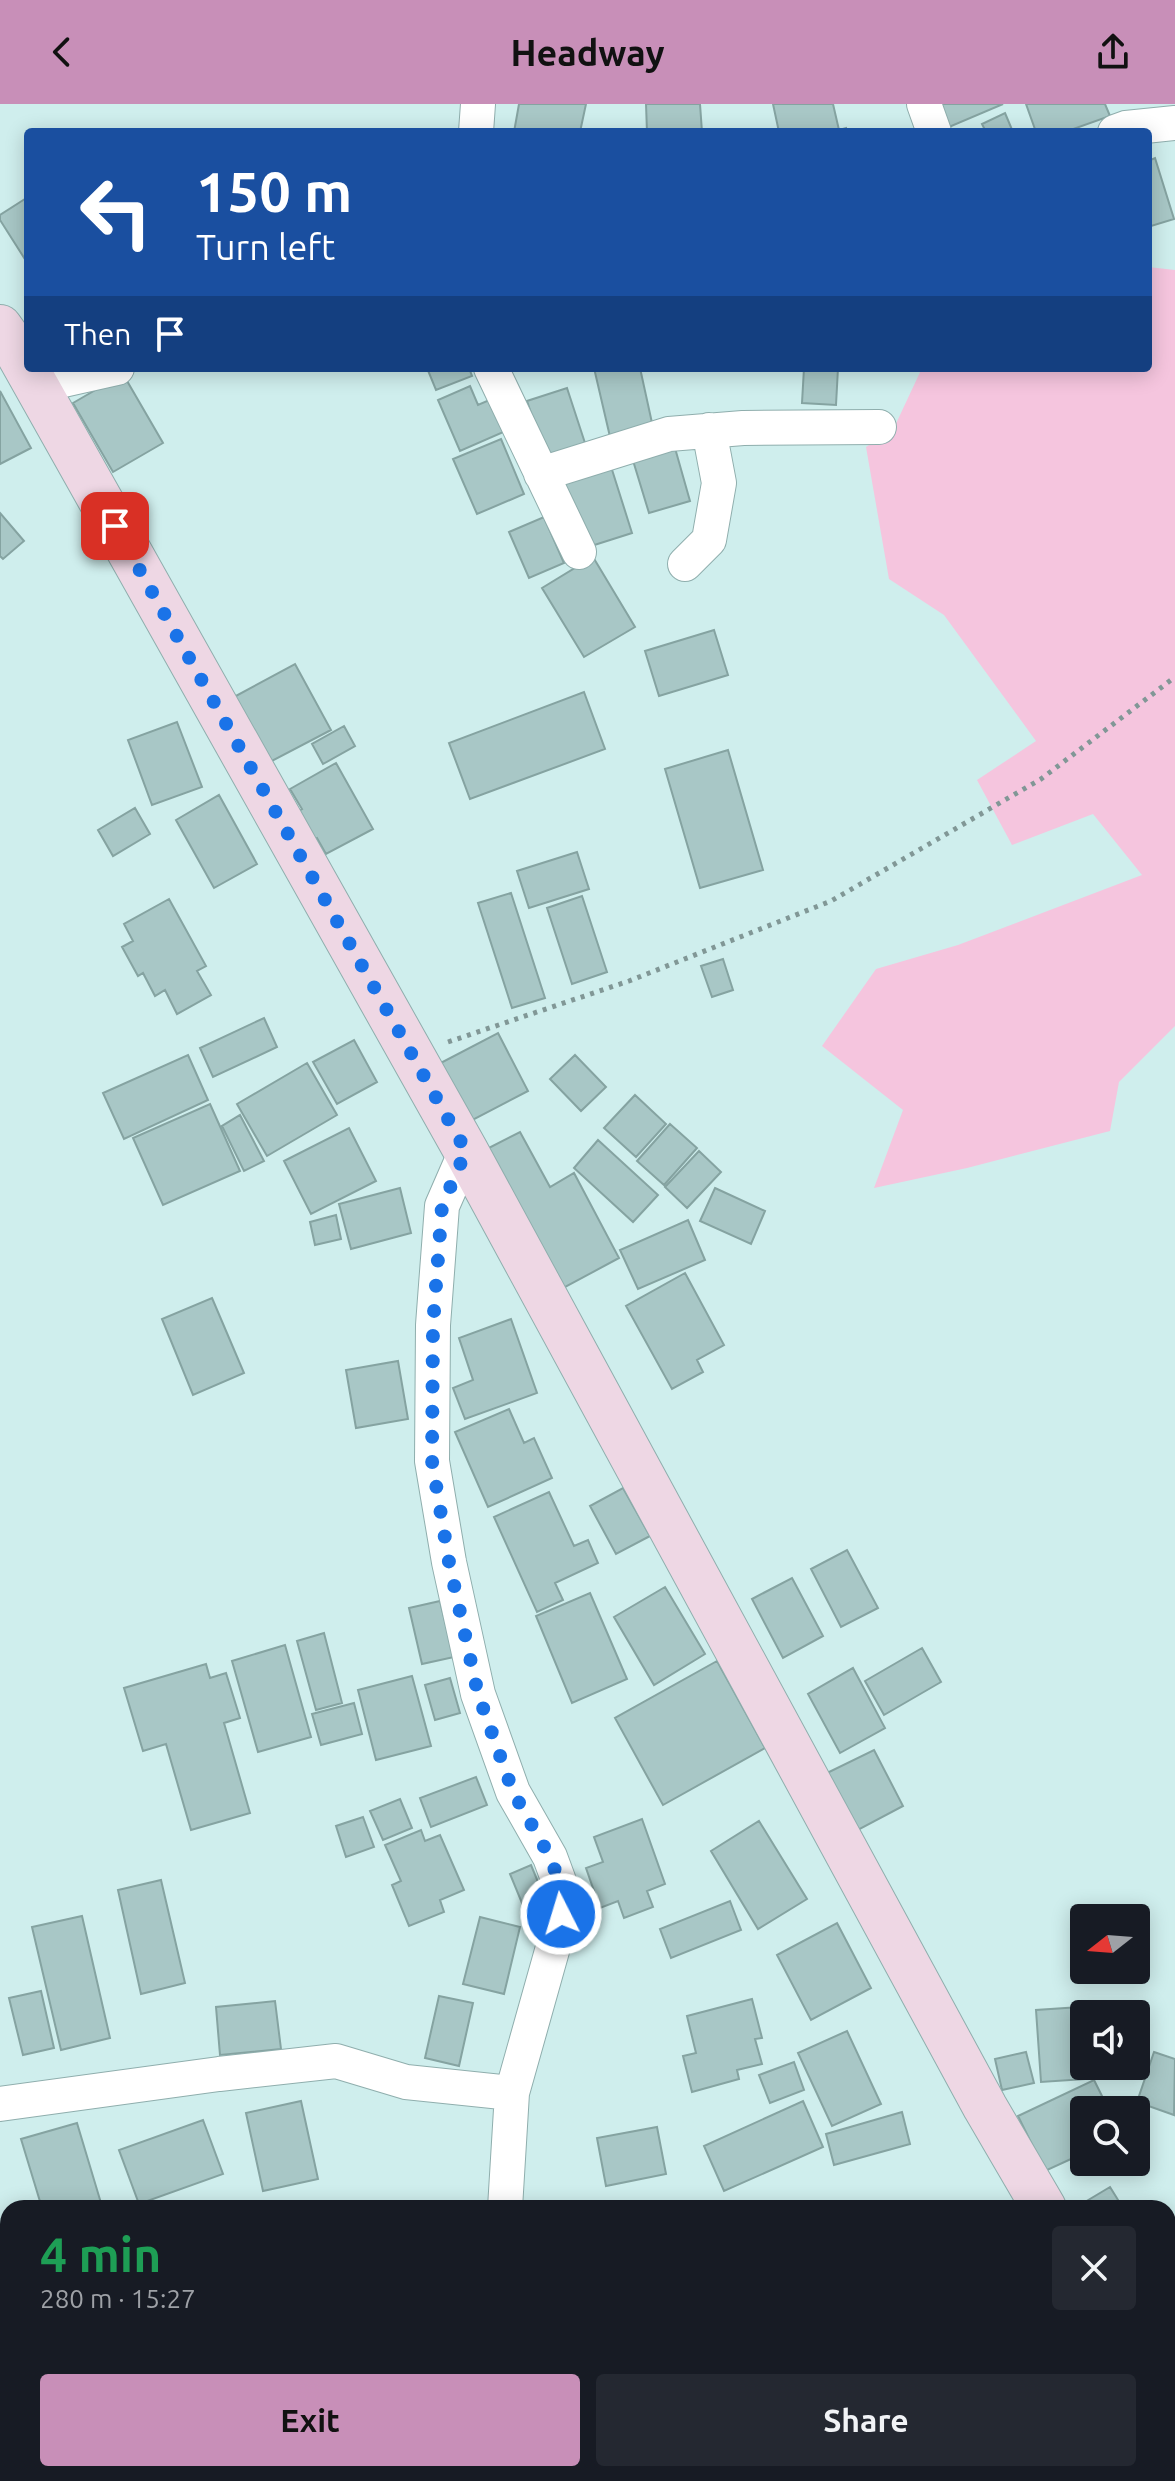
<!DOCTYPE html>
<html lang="en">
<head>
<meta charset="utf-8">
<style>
  :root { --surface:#171b24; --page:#242831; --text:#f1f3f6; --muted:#9ea1a6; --accent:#c88fb8 }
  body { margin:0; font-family:Ubuntu,sans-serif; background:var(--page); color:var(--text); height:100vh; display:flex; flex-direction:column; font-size:30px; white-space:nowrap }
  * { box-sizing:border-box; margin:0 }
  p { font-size:26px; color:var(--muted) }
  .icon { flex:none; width:44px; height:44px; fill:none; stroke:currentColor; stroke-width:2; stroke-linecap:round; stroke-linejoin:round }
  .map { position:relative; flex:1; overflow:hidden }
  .sheet { position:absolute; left:0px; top:2096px; width:1176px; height:282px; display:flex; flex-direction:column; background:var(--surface); border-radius:24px 24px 0 0; box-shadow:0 4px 20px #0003 }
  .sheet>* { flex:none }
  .top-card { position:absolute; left:24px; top:24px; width:1128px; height:244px; border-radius:8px; box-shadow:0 4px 20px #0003; background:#1a4fa0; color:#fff; overflow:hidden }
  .needle { width:52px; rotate:253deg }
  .fabs { position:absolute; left:1070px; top:1800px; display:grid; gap:16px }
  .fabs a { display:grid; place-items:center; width:80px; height:80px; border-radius:8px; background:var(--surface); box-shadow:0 4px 20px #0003; font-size:40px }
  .pin { position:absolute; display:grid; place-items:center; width:68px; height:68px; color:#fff; margin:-34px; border-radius:16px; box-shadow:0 4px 12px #0006 }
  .me { position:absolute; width:88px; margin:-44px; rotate:355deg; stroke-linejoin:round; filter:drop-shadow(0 0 6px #0008) }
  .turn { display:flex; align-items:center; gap:28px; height:168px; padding:0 40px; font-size:36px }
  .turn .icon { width:104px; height:104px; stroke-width:2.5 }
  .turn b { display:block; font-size:56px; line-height:68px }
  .then { display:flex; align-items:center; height:76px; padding:0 40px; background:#0003; gap:16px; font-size:30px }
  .round { display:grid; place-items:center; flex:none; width:84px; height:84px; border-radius:8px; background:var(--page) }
  .headline { display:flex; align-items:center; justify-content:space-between; height:136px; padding:0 40px }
  h1 { font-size:48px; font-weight:600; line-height:60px; color:#1e9e55 }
  .primary-button { display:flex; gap:16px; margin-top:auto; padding:16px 40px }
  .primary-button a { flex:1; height:92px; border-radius:8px; background:var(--accent); color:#111; font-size:32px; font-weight:600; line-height:92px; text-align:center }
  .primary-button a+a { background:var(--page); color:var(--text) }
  header { display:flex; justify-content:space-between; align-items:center; height:104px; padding:0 40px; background:var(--accent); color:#111; font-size:36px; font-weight:600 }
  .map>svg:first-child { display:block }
</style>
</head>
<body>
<header><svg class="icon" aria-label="back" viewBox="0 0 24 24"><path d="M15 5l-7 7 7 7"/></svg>Headway<svg class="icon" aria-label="share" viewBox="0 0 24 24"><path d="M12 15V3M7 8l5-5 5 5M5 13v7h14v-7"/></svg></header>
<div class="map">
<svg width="1175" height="2377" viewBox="0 0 1175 2377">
  <rect width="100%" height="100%" fill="#cfeeed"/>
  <path fill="#f5c5de" d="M1148,163l27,3v756l-56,56 -9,49 -143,37 -93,20 29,-78 -81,-64 54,-77 82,-24 184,-70 -49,-61 -81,31 -35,-65 59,-39 -92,-126 -55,-36 -23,-132 27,-17 29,-62h226z"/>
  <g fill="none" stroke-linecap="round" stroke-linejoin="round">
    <path stroke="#7cd5d3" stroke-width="11" d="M710,2370l7,7
      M34,2377l33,-7"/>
  </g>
  <path fill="#a8c7c6" stroke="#85a3a1" stroke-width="2" d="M519,0h67l-6,28h-66z
    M646,0h54l2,28h-55z
    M773,0h60l6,26 7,-2v4h-67z
    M931,0h72l-61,26z
    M1026,0h79l5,12 -45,16h-29z
    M1005,9l8,19h-27l-4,-8z
    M1155,54l19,61 -26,8v-66z
    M28,93v67l-28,-44v-5z
    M427,264h42l3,8 -36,14z
    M594,264h46l14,64 -43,9z
    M804,264h34l-2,37 -34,-2z
    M123,270l40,69 -50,29 -40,-69z
    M470,282l8,19 16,-7 14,32 -48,21 -22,-51z
    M567,284l18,55 -40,13 -18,-55z
    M0,287l31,57 -31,16z
    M501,335l23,55 -47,20 -24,-55z
    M673,337l17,60 -41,12 -18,-59z
    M608,353l24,76 -47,15 -24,-77z
    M0,409l24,28 -21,18 -3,-3z
    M544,413l20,46 -35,15 -20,-46z
    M593,453l42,70 -51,30 -42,-69z
    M714,526l14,45 -69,21 -14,-45z
    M295,560l36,66 -61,32 -36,-65z
    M584,588l21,57 -135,50 -21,-56z
    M177,618l25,65 -50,18 -24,-65z
    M344,622l11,20 -32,18 -11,-20z
    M728,646l35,120 -63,18 -35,-119z
    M336,659l37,66 -47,25 -9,-16 -10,5 -16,-28 11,-6 -12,-20z
    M219,691l38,69 -43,24 -38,-68z
    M135,704l15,26 -37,22 -15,-26z
    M577,748l12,37 -60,19 -12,-37z
    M511,789l34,105 -33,10 -34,-105z
    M582,792l25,76 -35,12 -25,-76z
    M169,795l37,67 -9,5 14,24 -34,19 -12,-24 -10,6 -12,-23 -5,3 -16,-29 11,-6 -9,-17z
    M723,855l10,31 -21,7 -11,-31z
    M264,914l13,29 -64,30 -13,-29z
    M498,929l30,58 -65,34 -30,-58z
    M354,936l23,42 -40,22 -24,-42z
    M188,951l20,45 -84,39 -21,-46z
    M575,951l31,32 -25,24 -31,-32z
    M307,959l30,52 -70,41 -30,-52z
    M635,991l31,29 -30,33 -32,-29z
    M210,1000l30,67 -77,34 -30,-67z
    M240,1011l24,46 -20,10 -22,-45z
    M670,1020l27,24 -33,37 -27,-24z
    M349,1024l27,53 -65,33 -27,-53z
    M520,1028l30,55 24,-14 45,85 -65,35 -75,-140z
    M598,1036l60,55 -25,27 -59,-54z
    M699,1047l22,21 -34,36 -22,-21z
    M400,1084l11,45 -60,16 -12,-45z
    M715,1084l50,23 -14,33 -51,-23z
    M336,1111l5,24 -26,6 -5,-23z
    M688,1116l17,40 -67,29 -18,-39z
    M685,1169l39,72 -27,15 6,12 -31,17 -46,-83z
    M212,1194l32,75 -51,22 -31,-76z
    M511,1215l26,74 -72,26 -12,-31 20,-8 -14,-42z
    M398,1257l10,58 -52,9 -10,-58z
    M509,1305l15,34 10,-5 18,40 -64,29 -33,-75z
    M623,1384l27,48 -34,18 -26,-48z
    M549,1388l25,54 14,-6 10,23 -43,20 8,17 -26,12 -43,-95z
    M847,1446l31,58 -37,19 -30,-58z
    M792,1474l31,58 -40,22 -31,-59z
    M665,1483l40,67 -51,31 -40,-68z
    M590,1489l37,86 -55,24 -36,-87z
    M440,1497l14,56 -32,7 -13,-56z
    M324,1529l18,70 -26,7 -19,-69z
    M285,1541l26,92 -53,15 -26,-91z
    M922,1544l19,34 -57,33 -19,-34z
    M717,1557l48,87 -102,57 -48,-87z
    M206,1560l4,14 16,-5 14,45 -16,5 26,90 -59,17 -25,-86 -23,7 -19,-63z
    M853,1564l32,60 -45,25 -32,-59z
    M412,1572l19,70 -55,14 -18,-70z
    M450,1574l10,35 -25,7 -10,-35z
    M354,1599l8,31 -41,11 -9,-31z
    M874,1646l29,56 -47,25 -29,-58z
    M476,1673l11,28 -56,22 -11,-29z
    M400,1695l12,29 -29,12 -13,-29z
    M363,1713l11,30 -28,10 -10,-31z
    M642,1715l23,65 -18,7 6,16 -29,11 -6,-17 -18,7 -14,-40 17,-6 -9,-25z
    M759,1717l48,78 -49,30 -47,-78z
    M421,1726l4,11 15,-6 24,55 -24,10 4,12 -35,14 -17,-41 9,-4 -16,-36z
    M531,1761l14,34 -21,9 -14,-34z
    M161,1776l24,103 -44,11 -23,-104z
    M730,1797l11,29 -70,28 -11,-29z
    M82,1812l28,122 -49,12 -29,-123z
    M480,1813l40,10 -16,67 -41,-10z
    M837,1819l34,65 -60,32 -34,-65z
    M41,1887l13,57 -31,7 -14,-57z
    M439,1892l34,7 -14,63 -34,-8z
    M752,1895l10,39 -7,1 7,25 -25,6 2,9 -47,13 -9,-36 13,-3 -9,-37z
    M275,1897l6,48 -61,6 -4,-48z
    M1125,1900l1,10h-42v52h46v10l-89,6 -5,-72z
    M847,1927l34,73 -49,22 -34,-73z
    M1026,1948l8,31 -32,7 -7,-31z
    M1154,1948l21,7 -1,56 -37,-13z
    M794,1958l10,28 -34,13 -11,-28z
    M1094,1976l15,30h-25v43l-39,18 -27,-55z
    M301,1997l17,78 -55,12 -17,-78z
    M803,1997l20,46 -99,44 -20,-45z
    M902,2008l8,32 -76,21 -8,-31z
    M203,2016l20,54 -84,30 -20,-54z
    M77,2019l24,80 -17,5h-42l-21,-69z
    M657,2023l9,47 -60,12 -9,-48z
    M1110,2083l13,21h-48z
    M1168,2161l7,14v53l-7,4z
    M993,2370h23l2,7h-42z
    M1027,2370h45l2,7h-44z
    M1121,2370h45v7h-46z"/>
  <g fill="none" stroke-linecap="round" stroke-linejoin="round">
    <g stroke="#8faead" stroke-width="36">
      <path id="street" d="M924,0l10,28
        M476,28l2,-28
        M1115,28l11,-4 49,-5
        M491,264l88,184
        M37,282l80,-18
        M541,370l128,-40 74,-6 136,-1
        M685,460l24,-24 10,-57 -10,-53
        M466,1047l-24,55 -9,119 -1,136 17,101 29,132 35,98 37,65 14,38 -7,38 -45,160 -7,115
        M0,2000l219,-30 117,-13 70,21 106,11
        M650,2370l7,7"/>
    </g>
    <g stroke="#8faead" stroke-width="46">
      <path id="secondary" d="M0,223l15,21 451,803 519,956 59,101
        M1168,2313l7,12"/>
    </g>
    <path stroke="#819796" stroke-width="5" stroke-dasharray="4 6" stroke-linecap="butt" d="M448,938l181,-61 202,-80 210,-122 134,-102"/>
    <use href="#street" stroke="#fff" stroke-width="34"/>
    <use href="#secondary" stroke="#eed7e4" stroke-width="44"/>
  </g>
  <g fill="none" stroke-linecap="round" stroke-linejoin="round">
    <path stroke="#1a73e8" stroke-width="14" stroke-dasharray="0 25.2" d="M115,422l351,625 -24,55 -9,119 -1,136 17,101 29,132 35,98 37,65 14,38 -3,19"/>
  </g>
</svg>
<div class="fabs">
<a><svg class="needle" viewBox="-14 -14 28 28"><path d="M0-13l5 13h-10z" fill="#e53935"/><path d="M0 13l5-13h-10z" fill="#9ea1a6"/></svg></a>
<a><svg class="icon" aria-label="sound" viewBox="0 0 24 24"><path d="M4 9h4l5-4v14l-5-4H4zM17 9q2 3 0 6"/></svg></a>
<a><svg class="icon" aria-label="search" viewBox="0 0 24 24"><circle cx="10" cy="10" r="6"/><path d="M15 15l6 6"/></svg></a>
</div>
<div class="pin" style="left:115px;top:422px;background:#d93025"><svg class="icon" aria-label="arrive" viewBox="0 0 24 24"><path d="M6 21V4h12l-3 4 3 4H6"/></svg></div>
<svg class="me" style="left:561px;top:1810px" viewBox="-20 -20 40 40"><circle r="17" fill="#1a73e8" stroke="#fff" stroke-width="3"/><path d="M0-11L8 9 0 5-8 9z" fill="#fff"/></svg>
<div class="top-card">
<div class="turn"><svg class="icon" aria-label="left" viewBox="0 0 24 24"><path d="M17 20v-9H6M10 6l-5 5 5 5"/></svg><div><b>150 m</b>Turn left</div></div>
<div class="then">Then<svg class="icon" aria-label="arrive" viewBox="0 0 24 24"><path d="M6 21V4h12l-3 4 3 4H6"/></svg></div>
</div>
<section class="sheet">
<div class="headline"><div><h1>4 min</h1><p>280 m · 15:27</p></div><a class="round"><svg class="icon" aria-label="close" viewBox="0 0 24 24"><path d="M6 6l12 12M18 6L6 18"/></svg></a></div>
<div class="primary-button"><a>Exit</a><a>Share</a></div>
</section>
</div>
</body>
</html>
